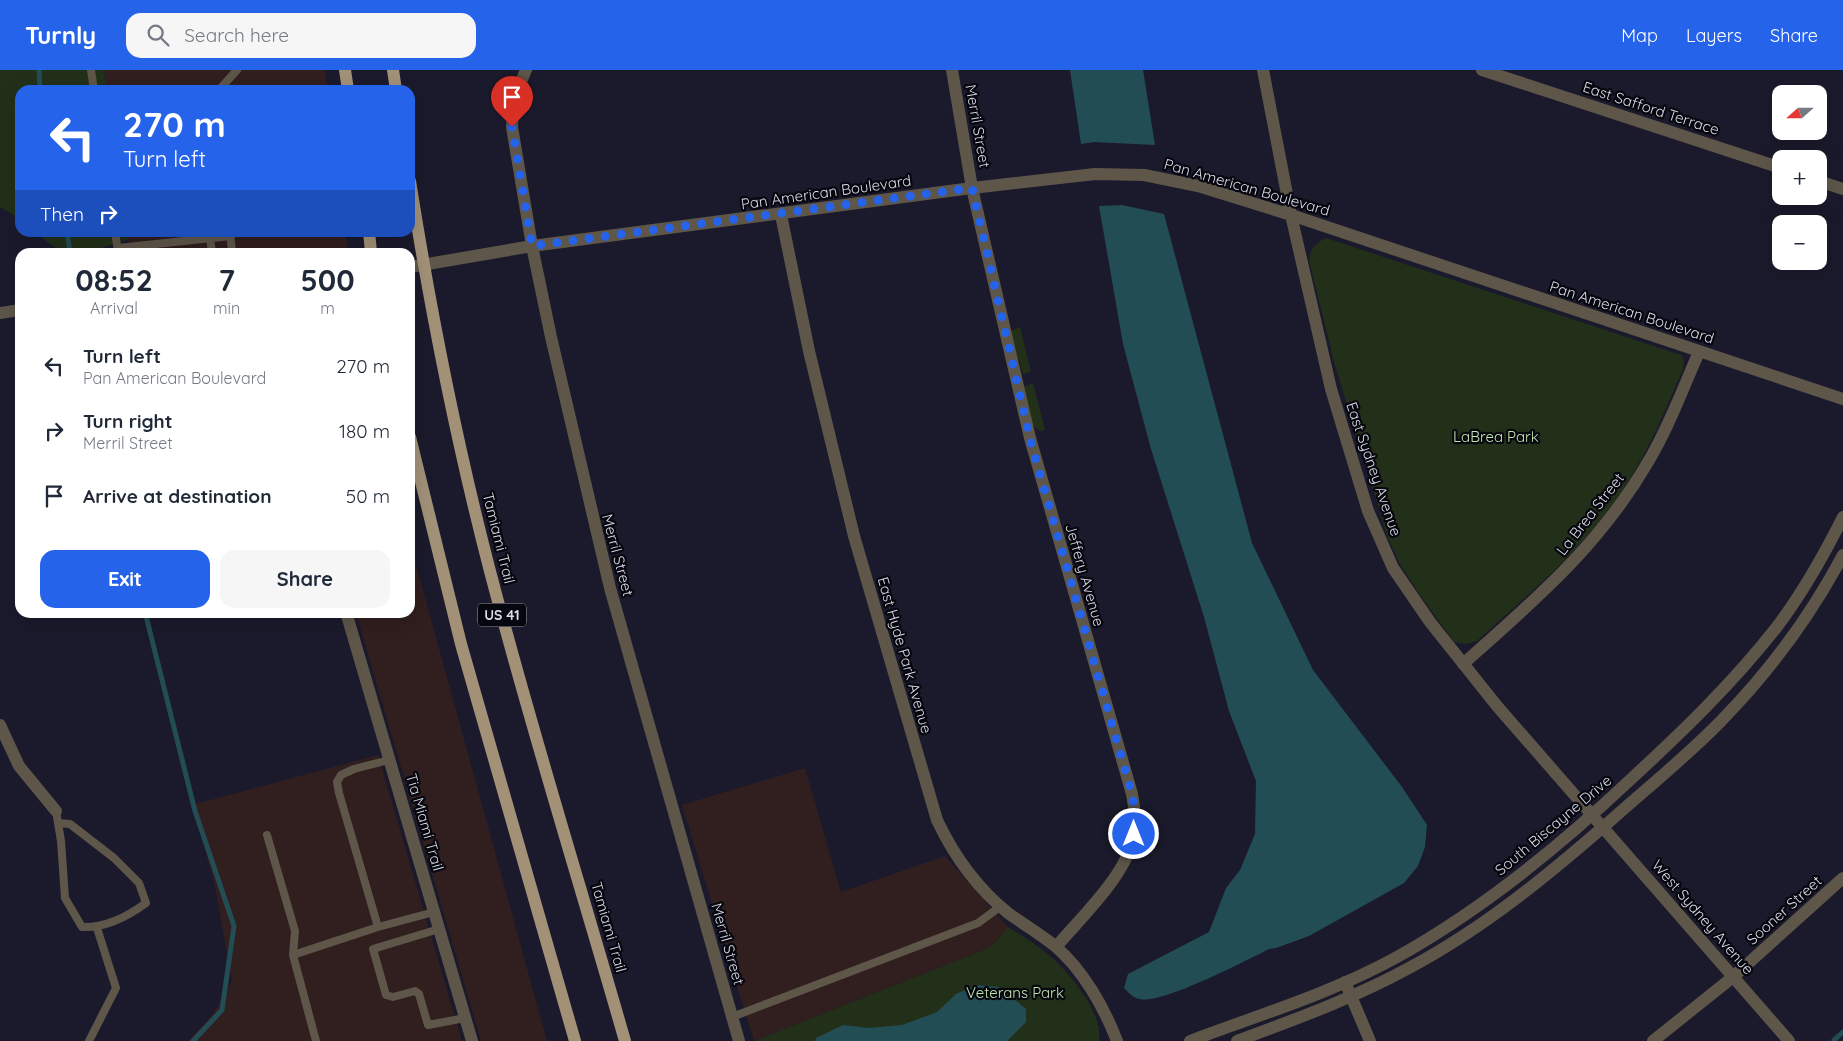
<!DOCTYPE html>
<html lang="en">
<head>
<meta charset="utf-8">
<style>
  :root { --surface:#fff; --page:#f6f6f7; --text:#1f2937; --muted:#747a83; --accent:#2563eb }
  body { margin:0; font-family:Quicksand,sans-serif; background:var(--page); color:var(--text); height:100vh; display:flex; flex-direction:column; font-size:19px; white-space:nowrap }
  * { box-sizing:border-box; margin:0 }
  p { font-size:16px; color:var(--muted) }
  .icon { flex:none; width:28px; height:28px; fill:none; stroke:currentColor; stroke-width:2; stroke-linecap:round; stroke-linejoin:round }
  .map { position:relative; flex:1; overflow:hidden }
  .details { position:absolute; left:15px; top:178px; width:400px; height:370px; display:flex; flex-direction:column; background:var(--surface); border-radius:15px; box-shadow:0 5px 20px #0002 }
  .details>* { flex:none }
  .guide { position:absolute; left:15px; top:15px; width:400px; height:152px; border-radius:15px; box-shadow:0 5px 20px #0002; background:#2563eb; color:#fff; overflow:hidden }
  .needle { width:32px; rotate:249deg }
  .fabs { position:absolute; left:1772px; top:15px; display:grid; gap:10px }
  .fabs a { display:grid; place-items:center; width:55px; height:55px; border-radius:10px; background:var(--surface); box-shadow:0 5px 20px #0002; font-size:25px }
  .pin { position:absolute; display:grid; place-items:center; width:42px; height:42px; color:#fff; margin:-51px -21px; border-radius:50% 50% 50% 0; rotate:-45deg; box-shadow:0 0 5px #0007 }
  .pin .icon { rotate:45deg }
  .me { position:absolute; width:55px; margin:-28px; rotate:0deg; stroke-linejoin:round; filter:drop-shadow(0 0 4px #0008) }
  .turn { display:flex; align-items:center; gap:18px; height:105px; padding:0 25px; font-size:22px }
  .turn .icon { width:65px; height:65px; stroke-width:2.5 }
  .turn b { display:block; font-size:35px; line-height:42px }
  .then { display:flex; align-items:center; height:48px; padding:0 25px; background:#0003; gap:10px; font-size:19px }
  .eta { display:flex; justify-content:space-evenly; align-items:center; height:85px; text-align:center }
  .eta b { font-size:30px; font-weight:700; line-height:35px }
  .action { display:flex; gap:10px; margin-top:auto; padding:10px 25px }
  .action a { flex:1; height:58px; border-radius:15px; background:var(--accent); color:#fff; font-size:20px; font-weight:700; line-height:58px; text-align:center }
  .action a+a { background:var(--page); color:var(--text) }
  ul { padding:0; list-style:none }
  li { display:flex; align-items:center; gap:15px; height:65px; padding:0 25px }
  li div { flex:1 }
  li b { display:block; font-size:19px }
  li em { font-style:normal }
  header { display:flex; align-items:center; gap:30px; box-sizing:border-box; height:70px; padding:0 25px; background:var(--accent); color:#fff }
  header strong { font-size:24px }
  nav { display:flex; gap:28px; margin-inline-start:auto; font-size:18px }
  .search { width:350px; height:45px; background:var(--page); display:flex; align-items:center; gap:12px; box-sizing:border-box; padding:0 18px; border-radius:15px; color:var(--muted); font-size:19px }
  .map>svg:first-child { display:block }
</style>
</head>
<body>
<header>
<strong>Turnly</strong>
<div class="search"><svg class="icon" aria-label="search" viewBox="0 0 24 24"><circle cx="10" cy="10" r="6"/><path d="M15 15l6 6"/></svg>Search here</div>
<nav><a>Map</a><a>Layers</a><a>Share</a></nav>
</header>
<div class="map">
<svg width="1843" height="971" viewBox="0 0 1843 971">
  <rect width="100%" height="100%" fill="#1b1a2c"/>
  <path fill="#311e1f" d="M104,0h221l2,20h-220z
    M128,163h217l3,19h-218z
    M410,473l137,498h-66l-125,-428 54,-1z
    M378,685l84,286h-274l25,-27 19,-33 -18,-100 -22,-76z
    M805,698l36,124 104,-36 63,71 -17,20 -237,94 -72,-236z"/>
  <path fill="#223019" d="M0,0h104l3,20h-87v129l-20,-12z
    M35,163h93l1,6 -34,11 -33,2z
    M1326,168l355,117 3,6 -1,8c-20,47 -41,97 -72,138 -38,51 -87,91 -134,134l-11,3 -12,-2 -34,-47 -19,-29 -13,-28 -54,-176 -24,-98c-2,-14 4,-20 16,-26z
    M1020,257l11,45 -8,2 -13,-43z
    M1033,313l12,47 -5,1 -7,-5 -9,-39z
    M1008,857c12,8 25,15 36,24 22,17 60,61 55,90h-345l237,-94z"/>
  <path fill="#234d54" d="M1070,0h73l12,75 -61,-3 -13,2z
    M1122,135l42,9 88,329 61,127 89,117 25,38 -2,22 -7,19 -14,17 -95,53 -33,12 -7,1c-22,11 -108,56 -129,50 -7,-1 -11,-6 -16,-11l4,-14 81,-42 17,-44 14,-18 15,-36 1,-53 -27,-70 -25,-94 -53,-168 -28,-105 -24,-138z
    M977,915l22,2 27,22v13l-19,19h-192l1,-3 27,-13 26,3 33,-3 35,-13 19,-18z"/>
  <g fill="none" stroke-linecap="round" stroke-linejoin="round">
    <path stroke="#234d54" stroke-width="5" d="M39,0l1,20
      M67,162l3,20
      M145,542l50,199 39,115 -12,84 -29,31
      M1834,970l9,-8"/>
    <path stroke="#5f564a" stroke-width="8" d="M91,0l3,20
      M219,20l18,-20
      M115,162l3,20
      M209,162l3,20
      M230,162l2,20
      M118,178l113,-12
      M389,690l-35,9 -13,6 -4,7 2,11 39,134 56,-15
      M56,741l5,30 4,57 17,29c24,1 45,-10 64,-24l-7,-20 -25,-25 -44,-34 -12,-1
      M267,765l28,96 -2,24 23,86
      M439,859l-66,20 13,46 7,2 22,-6 4,3 9,31 37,-7
      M293,885l85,-28
      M732,947l246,-94 23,-17
      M89,971l27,-53 -19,-60"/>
    <path stroke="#5f564a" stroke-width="12" d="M526,0l-12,28 -2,29 20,119 19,91 59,251 129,453
      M952,0l20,118 58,250 102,356c2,13 5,25 3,39 -8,42 -52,82 -79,114
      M1263,0l28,145 40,174 37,122 25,57 37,54 67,84 292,335
      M1482,0l299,98
      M1819,111l24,8
      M781,145l28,136 45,185 83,284c17,36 40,68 71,93 15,11 32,21 47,33 28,24 49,61 62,95
      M346,542l126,429
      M1463,594c72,-64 136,-118 185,-202 21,-35 35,-74 51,-110
      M0,655l19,41 37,45
      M1345,912l25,59
      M1653,971l80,-64 110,-99"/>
    <path stroke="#5f564a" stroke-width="12" d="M410,197l122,-21 440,-58 123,-14 49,1 54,11 93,29 552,184
      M0,243l20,-3
      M1190,971c69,-26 142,-48 207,-84 86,-48 162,-110 233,-177 52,-48 103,-97 146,-152 26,-34 48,-73 67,-111
      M1237,971c59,-22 117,-43 172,-73 77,-41 143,-96 208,-153 35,-31 71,-60 104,-94 48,-49 89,-104 122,-166"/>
    <path stroke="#a29077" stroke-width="12" d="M345,0l3,20
      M393,0l3,20
      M410,111c24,152 55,304 97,453 37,136 79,271 118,407
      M369,162l2,20
      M410,367l51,207 114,397"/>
  </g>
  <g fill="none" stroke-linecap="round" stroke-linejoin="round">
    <path stroke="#2563eb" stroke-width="9" stroke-dasharray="0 16.2" d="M512,57l20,119 440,-58 59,255 101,351 3,20 -1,20"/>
  </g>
  <g text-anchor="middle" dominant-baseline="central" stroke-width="4.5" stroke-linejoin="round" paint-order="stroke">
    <rect fill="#06060e" stroke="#9b9ca7" stroke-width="1" x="478" y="533.5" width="48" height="23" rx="4"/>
    <g font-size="14" font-weight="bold" fill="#dbdce8">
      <text x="502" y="545">US 41</text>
    </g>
    <g font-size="15" fill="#dbdce8" stroke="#06060e">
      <text transform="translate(1651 38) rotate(18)">East Safford Terrace</text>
      <text transform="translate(978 56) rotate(80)">Merril Street</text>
      <text transform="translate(1247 117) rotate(16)">Pan American Boulevard</text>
      <text transform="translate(826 122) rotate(-8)">Pan American Boulevard</text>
      <text transform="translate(1632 242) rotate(18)">Pan American Boulevard</text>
      <text transform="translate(1374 399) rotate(71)">East Sydney Avenue</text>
      <text transform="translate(1590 444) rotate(-52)">La Brea Street</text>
      <text transform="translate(499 468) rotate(76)">Tamiami Trail</text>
      <text transform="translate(618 485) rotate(75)">Merril Street</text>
      <text transform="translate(1085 505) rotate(74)">Jeffery Avenue</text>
      <text transform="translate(905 585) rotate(74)">East Hyde Park Avenue</text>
      <text transform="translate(425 752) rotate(74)">Tia Miami Trail</text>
      <text transform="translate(1553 755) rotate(-40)">South Biscayne Drive</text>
      <text transform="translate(1784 840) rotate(-42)">Sooner Street</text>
      <text transform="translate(1703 847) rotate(49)">West Sydney Avenue</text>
      <text transform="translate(609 857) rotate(74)">Tamiami Trail</text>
      <text transform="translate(728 874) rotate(74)">Merril Street</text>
    </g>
    <g font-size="15" fill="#c2e4b0" stroke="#06060e">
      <text x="1496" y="366">LaBrea Park</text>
      <text x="1015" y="922">Veterans Park</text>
    </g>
  </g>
</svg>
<div class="fabs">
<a><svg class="needle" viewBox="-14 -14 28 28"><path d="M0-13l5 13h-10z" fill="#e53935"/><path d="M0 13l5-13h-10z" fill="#747a83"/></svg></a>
<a>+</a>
<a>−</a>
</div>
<div class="pin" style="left:512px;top:57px;background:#d93025"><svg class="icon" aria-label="arrive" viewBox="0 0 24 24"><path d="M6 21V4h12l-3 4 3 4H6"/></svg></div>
<svg class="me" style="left:1134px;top:764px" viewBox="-20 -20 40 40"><circle r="17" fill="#2563eb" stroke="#fff" stroke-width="3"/><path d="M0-11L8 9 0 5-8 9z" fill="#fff"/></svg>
<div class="guide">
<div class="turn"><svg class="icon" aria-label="left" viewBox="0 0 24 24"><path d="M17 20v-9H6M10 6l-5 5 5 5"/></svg><div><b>270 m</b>Turn left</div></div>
<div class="then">Then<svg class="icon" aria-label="right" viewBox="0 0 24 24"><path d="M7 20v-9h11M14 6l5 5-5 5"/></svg></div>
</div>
<section class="details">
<div class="eta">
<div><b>08:52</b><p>Arrival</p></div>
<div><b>7</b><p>min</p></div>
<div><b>500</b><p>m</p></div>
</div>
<ul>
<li><svg class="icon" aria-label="left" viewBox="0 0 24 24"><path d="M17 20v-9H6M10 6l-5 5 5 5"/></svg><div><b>Turn left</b><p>Pan American Boulevard</p></div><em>270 m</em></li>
<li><svg class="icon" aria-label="right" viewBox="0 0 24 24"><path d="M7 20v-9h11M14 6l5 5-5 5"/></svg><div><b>Turn right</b><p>Merril Street</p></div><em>180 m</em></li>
<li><svg class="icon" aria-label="arrive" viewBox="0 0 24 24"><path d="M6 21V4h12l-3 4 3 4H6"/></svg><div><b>Arrive at destination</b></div><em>50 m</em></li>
</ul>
<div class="action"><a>Exit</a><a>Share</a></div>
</section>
</div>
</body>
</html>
